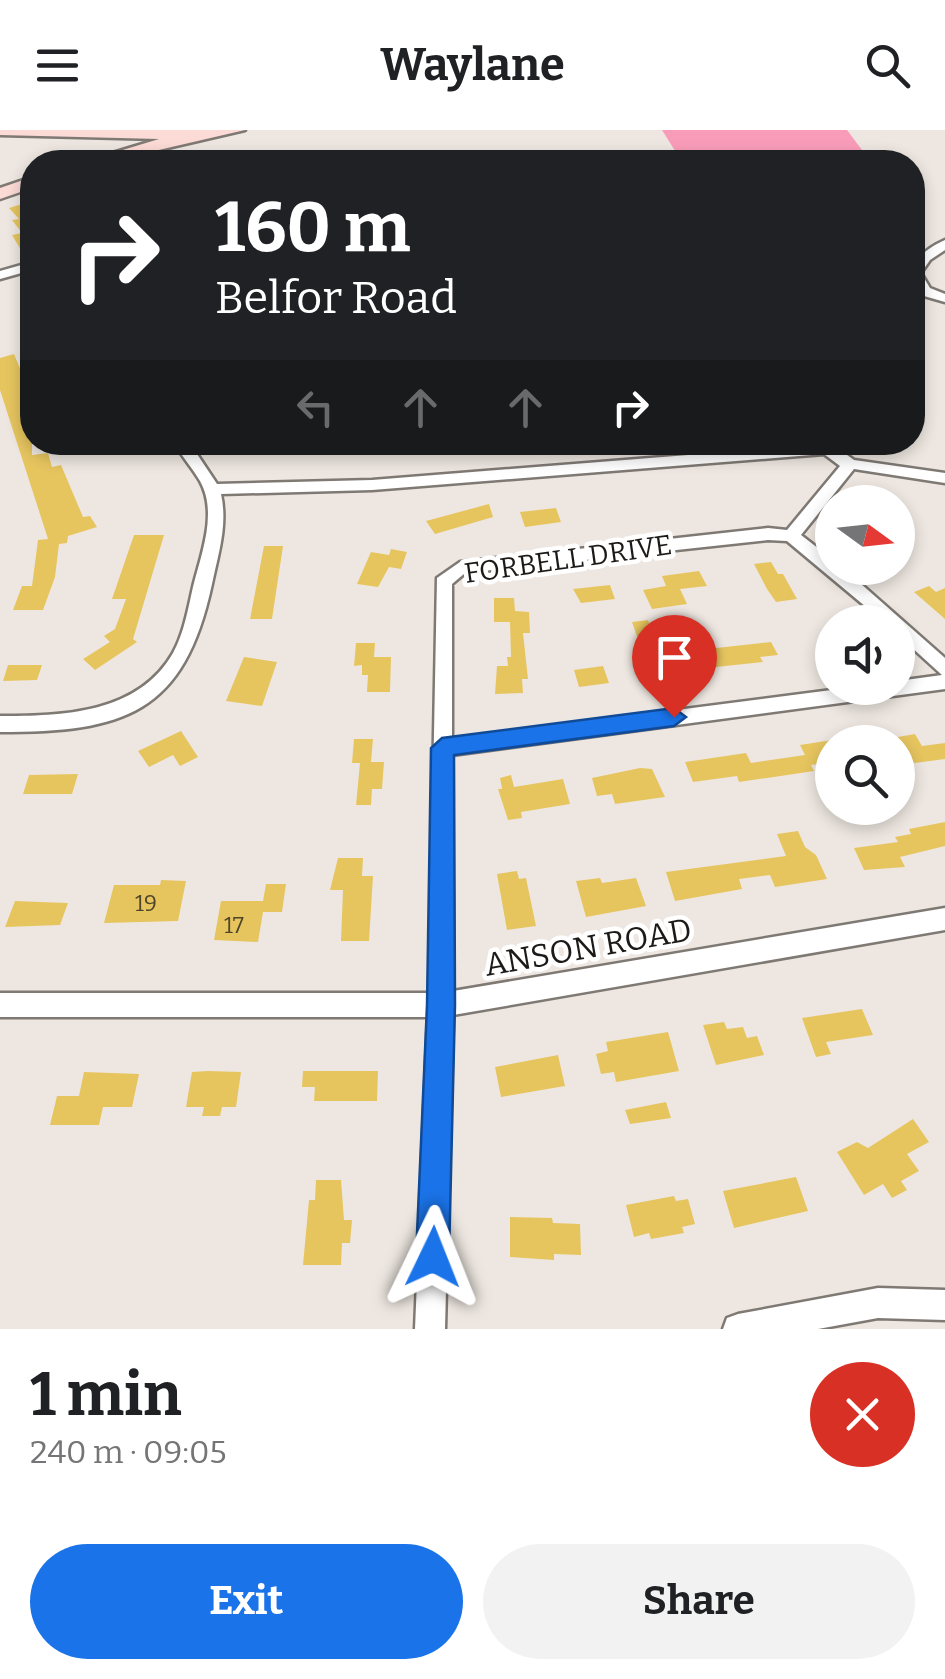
<!DOCTYPE html>
<html lang="en">
<head>
<meta charset="utf-8">
<style>
  :root { --surface:#fff; --page:#f2f2f2; --text:#202124; --muted:#757577; --accent:#1a73e8 }
  body { margin:0; font-family:Bitter,serif; background:var(--page); color:var(--text); height:100vh; display:flex; flex-direction:column; font-size:38px; white-space:nowrap }
  * { box-sizing:border-box; margin:0 }
  p { font-size:32px; color:var(--muted) }
  .icon { flex:none; width:55px; height:55px; fill:none; stroke:currentColor; stroke-width:2; stroke-linecap:round; stroke-linejoin:round }
  .map { position:relative; height:1199px; overflow:hidden }
  .panel { display:flex; flex-direction:column; background:var(--surface); flex:1 }
  .panel>* { flex:none }
  .top-card { position:absolute; left:20px; top:20px; width:905px; height:305px; border-radius:40px; box-shadow:0 5px 15px #0003; background:#202124; color:#fff; overflow:hidden }
  .needle { width:65px; rotate:105deg }
  .tools { position:absolute; left:815px; top:355px; display:grid; gap:20px }
  .tools a { display:grid; place-items:center; width:100px; height:100px; border-radius:50%; background:var(--surface); box-shadow:0 5px 15px #0003; font-size:50px }
  .pin { position:absolute; display:grid; place-items:center; width:85px; height:85px; color:#fff; margin:-102px -42px; border-radius:50% 50% 50% 0; rotate:-45deg; box-shadow:0 0 10px #0007 }
  .pin .icon { rotate:45deg }
  .me { position:absolute; width:110px; margin:-55px; rotate:2deg; stroke-linejoin:round; filter:drop-shadow(0 0 8px #0008) }
  .turn { display:flex; align-items:center; gap:35px; height:210px; padding:0 30px; font-size:45px }
  .turn .icon { width:130px; height:130px; stroke-width:2.5 }
  .turn b { display:block; font-size:70px; line-height:85px }
  .lanes { display:flex; align-items:center; height:95px; padding:0 30px; background:#0003; justify-content:center; gap:50px; direction:ltr }
  .lanes .off { opacity:.35 }
  .round { display:grid; place-items:center; flex:none; width:105px; height:105px; border-radius:52px; background:var(--page) }
  .head { display:flex; align-items:center; justify-content:space-between; height:170px; padding:0 30px }
  h1 { font-size:60px; font-weight:700; line-height:75px }
  .button { display:flex; gap:20px; margin-top:auto; padding:20px 30px }
  .button a { flex:1; height:115px; border-radius:60px; background:var(--accent); color:#fff; font-size:40px; font-weight:700; line-height:115px; text-align:center }
  .button a+a { background:var(--page); color:var(--text) }
  header { display:flex; justify-content:space-between; align-items:center; height:130px; padding:0 30px; background:var(--surface); font-size:45px; font-weight:700 }
  .map>svg:first-child { display:block }
</style>
</head>
<body>
<header><svg class="icon" aria-label="menu" viewBox="0 0 24 24"><path d="M4 6h16M4 12h16M4 18h16"/></svg>Waylane<svg class="icon" aria-label="search" viewBox="0 0 24 24"><circle cx="10" cy="10" r="6"/><path d="M15 15l6 6"/></svg></header>
<div class="map">
<svg width="945" height="1199" viewBox="0 0 945 1199">
  <rect width="100%" height="100%" fill="#eee7e1"/>
  <path fill="#f99cba" d="M662,0h185l24,32h-189z"/>
  <path fill="#e6c55f" d="M32,71v47l-11,2 -9,-15 10,-2 -10,-13 7,-1 -10,-11z
    M14,224l18,44 -9,2 9,26v29l16,-2 4,14 9,-2 22,52 7,-1 7,11 -29,9 -1,7 -8,1 -4,33 -12,33h-30l9,-24h10l6,-46 10,-1 -48,-149v-32z
    M489,374l4,13 -58,17 -9,-13z
    M556,378l5,14 -36,5 -5,-15z
    M134,405h30l-31,104 4,3 -42,28 -12,-11 27,-17 -6,-6 11,-7 11,-30h-14z
    M264,416h19l-11,73h-22z
    M391,419l16,3 -6,17 -12,-2 -11,20 -21,-3 14,-32 18,3z
    M771,432l7,12h5l14,25 -21,3 -9,-13 -13,-25z
    M699,441l8,15 -27,3 7,15 -35,5 -9,-19 23,-4 -4,-10z
    M610,455l5,14 -34,4 -8,-14z
    M929,456l7,6 9,-4v31l-31,-27z
    M494,468h20l1,13 14,1 1,21h-7l5,46h-6l1,14 -28,1 2,-28h11l-1,-9h4l-1,-35h-16z
    M648,490l14,34 109,-12 7,13 -18,2 3,5 -113,12 -18,-52z
    M356,513h19l-1,14h17l-1,35h-23l1,-17h-6v-10l-8,1z
    M244,527l33,5 -15,44 -36,-5z
    M8,535h34l-5,15 -34,1z
    M603,536l6,17 -30,4 -5,-17z
    M181,601l17,26 -18,9 -7,-11 -24,12 -11,-16z
    M915,604l7,12 23,-3v16l-30,4 -8,-5 -9,2v-23z
    M354,609h19l-2,23h13l-2,27h-10l-1,16h-15l4,-42h-8z
    M832,610v22l-21,3 3,6 -75,11 -2,-6 -44,6 -8,-20 61,-9 5,10 54,-8 -5,-10z
    M640,638l12,1 13,28 -50,7 -3,-10 -15,2 -5,-18z
    M78,644l-6,20h-49l6,-19z
    M511,645l3,12 49,-8 7,25 -49,8 1,6 -14,2 -10,-31h4l-2,-11z
    M945,692v24l-45,11 5,10 -41,3 -10,-22 44,-6 -3,-5 16,-3 -2,-5z
    M798,701l7,16 11,8 11,24 -52,8 -5,-12 -31,4 3,10 -67,12 -9,-29 120,-16 -9,-22z
    M338,728h25l-1,18h11l-4,65h-28l2,-51h-13z
    M517,741l2,8 7,-1 10,48 -29,4 -10,-56z
    M600,748l2,5 34,-5 10,28 -60,11 -10,-36z
    M161,750l25,1 -8,40 -74,2 10,-38h46z
    M266,754h20l-4,28h-19l-5,30 -44,-2 7,-39h42z
    M15,771l25,1 28,1 -8,22 -55,2z
    M862,879l11,26 -47,7 5,12 -15,3 -14,-39z
    M724,892l3,7 16,-2 4,11 10,-2 7,19 -48,10 -13,-40z
    M668,902l11,39 -63,11 -2,-10 -13,2 -5,-20 12,-3 -2,-9z
    M558,925l7,31 -64,11 -6,-30z
    M208,941l33,1 -5,35h-14l-2,9h-18l2,-9h-18l6,-35z
    M303,941h75l-1,30h-63l1,-14h-13z
    M84,942l55,2 -7,33h-29l-4,18h-49l7,-29h22z
    M666,972l5,16 -41,6 -5,-14z
    M913,989l16,23 -22,12 12,17 -18,10 6,9 -15,8 -9,-14 -19,11 -27,-43 20,-10 11,6z
    M796,1047l12,34 -74,17 -11,-37z
    M316,1050h25l3,40h8l-2,23h-8l-1,22h-38l6,-65h6z
    M674,1066l2,5 12,-2 7,25 -13,3 2,6 -33,6 -2,-6 -15,4 -8,-32z
    M510,1087l42,1 1,5 27,1 1,31 -27,-1v6l-44,-3z"/>
  <g fill="none" stroke-linecap="round" stroke-linejoin="round">
    <g stroke="#7f7974" stroke-width="5">
      <path id="street" d="M945,110v10l-15,10 -9,13 9,15 15,6v8l-21,-6 -12,-14c0,-22 13,-33 33,-42z
        M32,132v8l-32,9v-8z
        M174,312h15l28,42 155,-4 442,-35 -1,-3h16l25,18 91,13v10l-91,-14 -53,66 31,24v9h11l102,90v31l-493,66 1,236 492,-83v22l-492,85 -8,314h-30l13,-312h-428v-24h429l8,-415 23,-16 308,-34 19,2 53,-64 -16,-12 -452,36 -151,4c7,31 -3,61 -9,90 -28,130 -88,148 -212,148v-16c62,0 138,-2 173,-63 11,-20 15,-44 20,-66 8,-33 25,-74 7,-106 -8,-14 -19,-25 -26,-39zM768,410l19,1 97,81h14v13l44,40 -44,6v7h-51l-395,51v-155l13,-11z
        M878,1158l67,2v30l-67,-2 -60,11h-95l4,-11 11,-4z"/>
    </g>
    <g stroke="#7f7974" stroke-width="5">
      <path id="secondary" d="M0,0h245l-138,32h-24l76,-23 -159,-4z
        M32,47v11l-32,11v-11z"/>
    </g>
    <use href="#street" fill="#fff" fill-rule="evenodd"/>
    <use href="#secondary" fill="#fcdad6" fill-rule="evenodd"/>
  </g>
  <path fill="#1a73e8" stroke="#114b97" stroke-width="2.5" d="M674,578l12,9 -12,9 -220,29 1,250 -6,252 -5,12 -11,4 -12,-4 -5,-12 11,-252 4,-257 11,-10z"/>
  <g text-anchor="middle" dominant-baseline="central" stroke-width="9" stroke-linejoin="round" paint-order="stroke">
    <g font-size="22" fill="#4e452a">
      <text x="146" y="773">19</text>
      <text x="234" y="795">17</text>
    </g>
    <g font-size="28" fill="#1c1a18" stroke="#fff">
      <text transform="translate(568 429) rotate(-8)">FORBELL DRIVE</text>
    </g>
    <g font-size="32" fill="#1c1a18" stroke="#fff">
      <text transform="translate(588 817) rotate(-10)">ANSON ROAD</text>
    </g>
  </g>
</svg>
<div class="tools">
<a><svg class="needle" viewBox="-14 -14 28 28"><path d="M0-13l5 13h-10z" fill="#e53935"/><path d="M0 13l5-13h-10z" fill="#757577"/></svg></a>
<a><svg class="icon" aria-label="sound" viewBox="0 0 24 24"><path d="M4 9h4l5-4v14l-5-4H4zM17 9q2 3 0 6"/></svg></a>
<a><svg class="icon" aria-label="search" viewBox="0 0 24 24"><circle cx="10" cy="10" r="6"/><path d="M15 15l6 6"/></svg></a>
</div>
<div class="pin" style="left:674px;top:587px;background:#d93025"><svg class="icon" aria-label="arrive" viewBox="0 0 24 24"><path d="M6 21V4h12l-3 4 3 4H6"/></svg></div>
<svg class="me" style="left:433px;top:1127px" viewBox="-20 -20 40 40"><path d="M0-17L14 15 0 8-14 15z" fill="#1a73e8" stroke="#fff" stroke-width="4"/></svg>
<div class="top-card">
<div class="turn"><svg class="icon" aria-label="right" viewBox="0 0 24 24"><path d="M7 20v-9h11M14 6l5 5-5 5"/></svg><div><b>160 m</b>Belfor Road</div></div>
<div class="lanes"><svg class="icon off" aria-label="left" viewBox="0 0 24 24"><path d="M17 20v-9H6M10 6l-5 5 5 5"/></svg><svg class="icon off" aria-label="ahead" viewBox="0 0 24 24"><path d="M12 20V5M6 11l6-6 6 6"/></svg><svg class="icon off" aria-label="ahead" viewBox="0 0 24 24"><path d="M12 20V5M6 11l6-6 6 6"/></svg><svg class="icon" aria-label="right" viewBox="0 0 24 24"><path d="M7 20v-9h11M14 6l5 5-5 5"/></svg></div>
</div>
</div>
<section class="panel">
<div class="head"><div><h1>1 min</h1><p>240 m · 09:05</p></div><a class="round" style="background:#d93025;color:#fff"><svg class="icon" aria-label="close" viewBox="0 0 24 24"><path d="M6 6l12 12M18 6L6 18"/></svg></a></div>
<div class="button"><a>Exit</a><a>Share</a></div>
</section>
</body>
</html>
